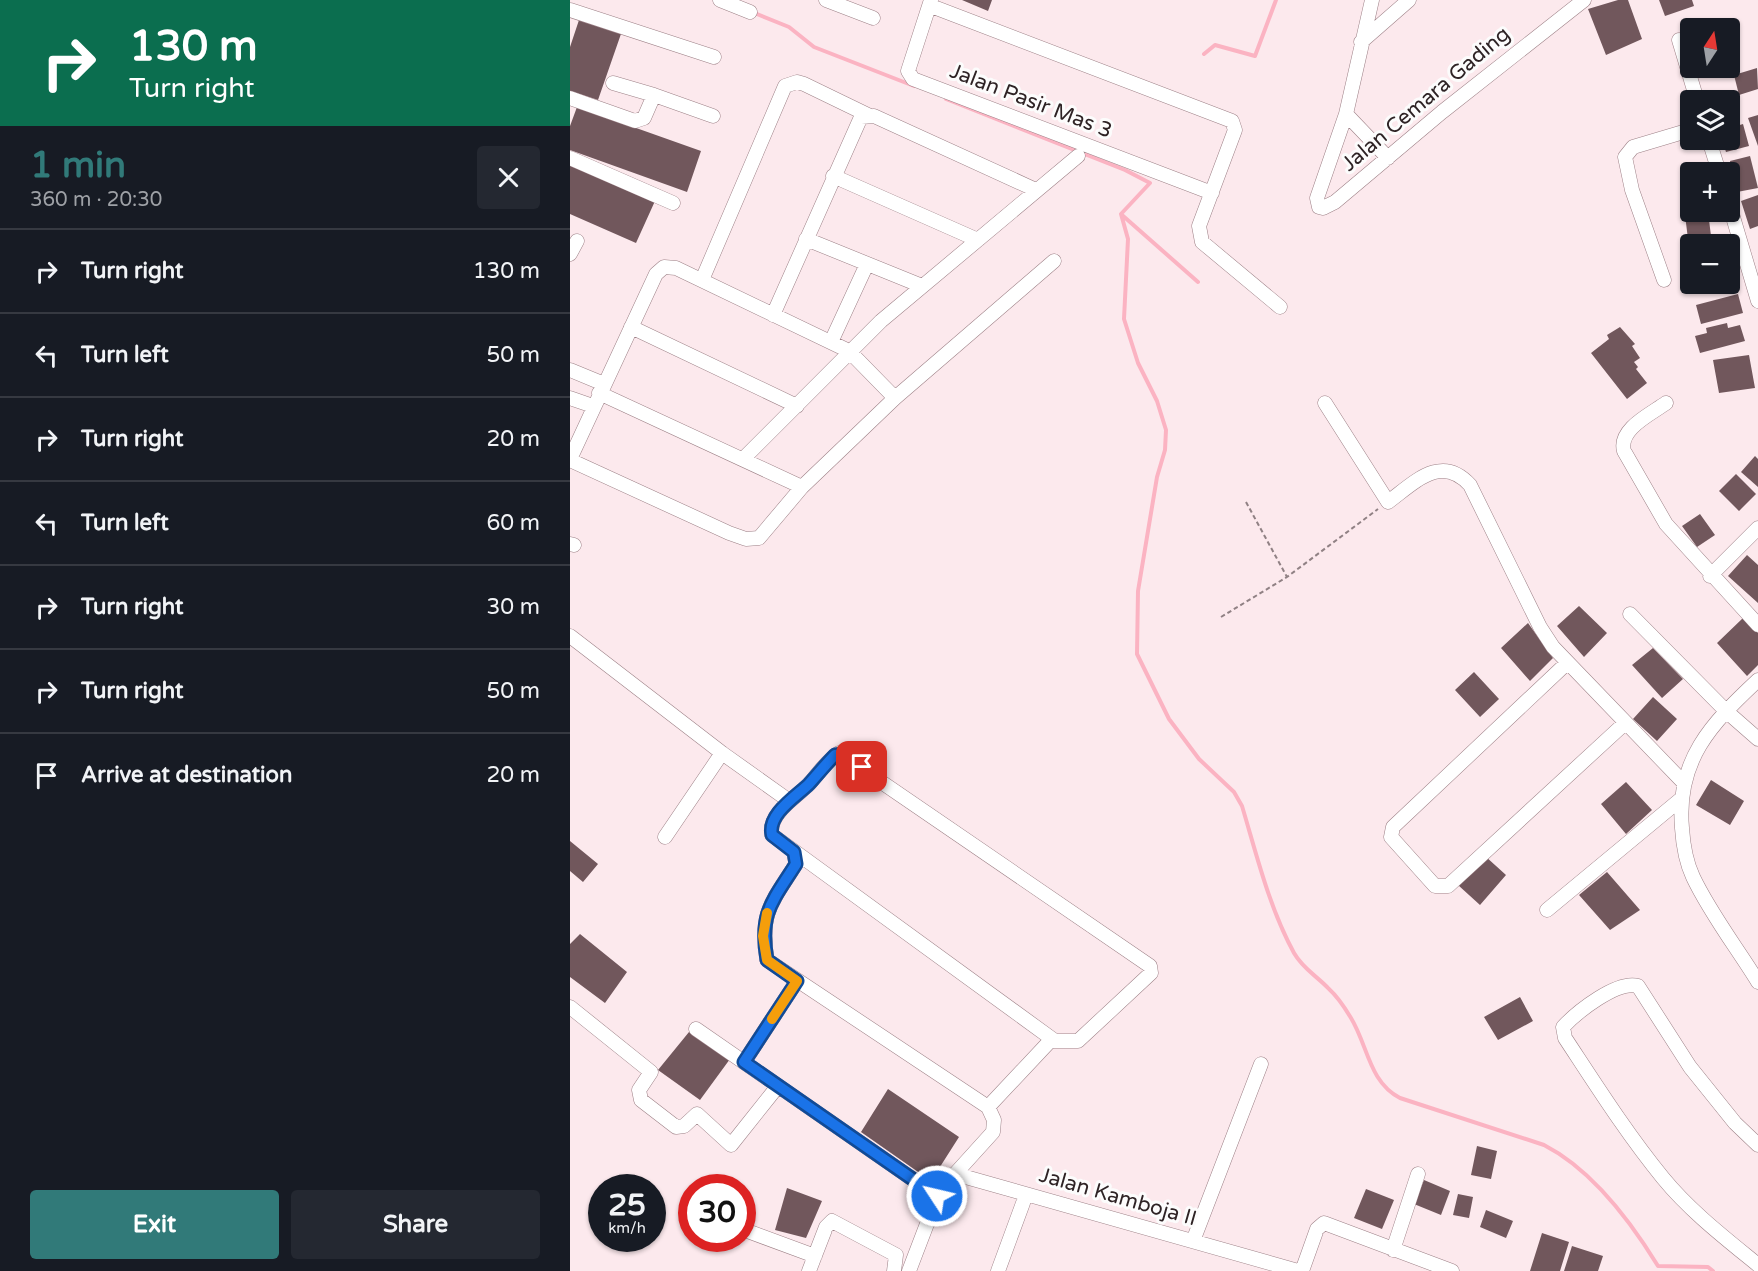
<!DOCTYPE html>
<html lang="en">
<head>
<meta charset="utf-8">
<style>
  :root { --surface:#171b24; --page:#242831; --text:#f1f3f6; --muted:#9ea1a6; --line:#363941; --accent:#317a79 }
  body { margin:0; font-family:"Varela Round",sans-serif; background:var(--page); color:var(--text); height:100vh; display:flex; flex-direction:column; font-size:22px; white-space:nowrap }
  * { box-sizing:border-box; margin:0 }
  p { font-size:20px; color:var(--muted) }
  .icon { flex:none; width:33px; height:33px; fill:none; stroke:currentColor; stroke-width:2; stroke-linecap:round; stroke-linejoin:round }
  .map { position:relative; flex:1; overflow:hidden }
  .sheet { display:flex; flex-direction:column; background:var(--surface); width:570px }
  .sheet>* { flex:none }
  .guide { background:#0b6e4f; color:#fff; overflow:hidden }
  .needle { width:39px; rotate:12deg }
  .controls { position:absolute; left:1110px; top:18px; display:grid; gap:12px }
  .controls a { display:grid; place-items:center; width:60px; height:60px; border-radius:6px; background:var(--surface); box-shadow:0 2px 4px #0004; font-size:30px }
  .speed { position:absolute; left:18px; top:1174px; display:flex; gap:12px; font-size:30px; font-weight:700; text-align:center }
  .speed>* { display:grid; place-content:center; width:78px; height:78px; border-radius:50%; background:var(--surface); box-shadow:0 2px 4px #0004; line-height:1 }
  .speed small { font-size:15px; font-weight:400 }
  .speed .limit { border:9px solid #d22; background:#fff; color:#111 }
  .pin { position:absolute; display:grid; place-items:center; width:51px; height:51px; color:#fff; margin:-26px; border-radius:12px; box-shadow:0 3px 9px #0006 }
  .me { position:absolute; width:66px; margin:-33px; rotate:305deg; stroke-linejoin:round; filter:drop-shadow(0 0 4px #0008) }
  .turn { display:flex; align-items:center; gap:21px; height:126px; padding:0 30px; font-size:27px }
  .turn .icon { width:78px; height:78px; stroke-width:2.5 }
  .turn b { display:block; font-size:42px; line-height:51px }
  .round { display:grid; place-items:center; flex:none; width:63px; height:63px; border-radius:6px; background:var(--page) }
  .overview { display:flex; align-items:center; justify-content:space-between; height:102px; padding:0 30px }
  h1 { font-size:36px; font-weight:700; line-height:45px; color:var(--accent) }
  .button { display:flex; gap:12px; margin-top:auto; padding:12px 30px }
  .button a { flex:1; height:69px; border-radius:6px; background:var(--accent); color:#fff; font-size:24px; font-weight:700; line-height:69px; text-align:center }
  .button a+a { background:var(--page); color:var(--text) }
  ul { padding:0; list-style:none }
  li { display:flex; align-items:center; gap:18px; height:84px; padding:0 30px; border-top:2px solid var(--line) }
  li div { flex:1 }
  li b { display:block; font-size:22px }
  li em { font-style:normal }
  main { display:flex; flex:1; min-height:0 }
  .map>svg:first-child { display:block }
</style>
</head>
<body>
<main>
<section class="sheet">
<div class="guide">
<div class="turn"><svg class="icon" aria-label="right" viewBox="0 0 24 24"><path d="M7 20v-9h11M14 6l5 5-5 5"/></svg><div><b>130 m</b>Turn right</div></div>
</div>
<div class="overview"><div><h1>1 min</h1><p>360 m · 20:30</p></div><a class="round"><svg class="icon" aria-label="close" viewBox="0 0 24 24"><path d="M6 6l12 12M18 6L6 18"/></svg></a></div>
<ul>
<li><svg class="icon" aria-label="right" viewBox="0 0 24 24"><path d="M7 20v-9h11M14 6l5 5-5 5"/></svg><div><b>Turn right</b></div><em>130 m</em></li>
<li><svg class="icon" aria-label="left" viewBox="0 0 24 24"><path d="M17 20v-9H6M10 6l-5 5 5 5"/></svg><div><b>Turn left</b></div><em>50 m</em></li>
<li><svg class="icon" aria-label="right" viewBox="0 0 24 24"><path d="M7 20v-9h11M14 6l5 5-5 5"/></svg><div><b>Turn right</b></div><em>20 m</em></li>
<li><svg class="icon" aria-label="left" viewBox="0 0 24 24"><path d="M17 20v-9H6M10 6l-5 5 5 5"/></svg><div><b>Turn left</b></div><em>60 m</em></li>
<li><svg class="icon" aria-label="right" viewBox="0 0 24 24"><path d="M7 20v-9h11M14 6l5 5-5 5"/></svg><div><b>Turn right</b></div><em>30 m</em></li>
<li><svg class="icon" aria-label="right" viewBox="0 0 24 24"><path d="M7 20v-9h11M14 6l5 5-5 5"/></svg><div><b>Turn right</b></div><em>50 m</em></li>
<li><svg class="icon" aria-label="arrive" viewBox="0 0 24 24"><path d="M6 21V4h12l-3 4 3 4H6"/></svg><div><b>Arrive at destination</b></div><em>20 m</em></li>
</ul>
<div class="button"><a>Exit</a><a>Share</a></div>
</section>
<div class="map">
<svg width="1188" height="1271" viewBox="0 0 1188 1271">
  <rect width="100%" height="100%" fill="#fce9ed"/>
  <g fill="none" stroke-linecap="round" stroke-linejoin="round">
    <path stroke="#fbb3c2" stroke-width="4" d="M182,12l37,15 25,20 100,39
      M634,54l11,-9 40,11 21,-56
      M376,99l179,71 25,13 -29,31 7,25 -4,80 14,44 19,38 9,29 -1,20 -8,27 -19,114 -1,63 32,65 30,40 35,33 8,14c15,50 27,101 52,147 9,16 23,23 35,36 9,8 16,19 22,29 17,28 18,64 49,80l144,47c47,24 87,77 114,121l50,1 5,4
      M552,215l76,67"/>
  </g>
  <path fill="#71575c" d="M392,0h30l-4,11z
    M1048,0h10l14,39 -36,16 -18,-46z
    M1089,0h33l2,6 -29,10z
    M10,17l42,14 -24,69 -28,-9v-44z
    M1187,68l1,21 -19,6 -5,-20z
    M7,107l124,44 -14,41 -117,-42v-24z
    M1188,115v31l-10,-28z
    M1173,124l6,22 -23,6 -4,-12h8v-12z
    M1180,156l8,32 -21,4 -7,-31z
    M0,164l85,37 -19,42 -66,-29z
    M1188,195v31l-8,3 -9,-28z
    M1120,206v6h18l3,24 -23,3 -4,-32z
    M1168,294l5,19 -42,11 -5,-19z
    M1157,323l1,5 12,-3 5,16 -45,12 -5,-17 12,-3 -1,-5z
    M1050,327l15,17 -3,2 8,12 -6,4 4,5 -2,2 11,14 -20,16 -36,-46 18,-14 -2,-4z
    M1179,355l6,33 -36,5 -6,-33z
    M1185,456l3,3v28l-17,-15z
    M1166,474l20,20 -17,17 -20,-20z
    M1130,514l15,21 -18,12 -15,-21z
    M1177,555l11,10v38l-30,-27z
    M1009,606l28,27 -23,24 -27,-31z
    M1173,618l15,15v32l-11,11 -30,-33z
    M958,623l25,35 -23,23 -29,-33z
    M1083,648l30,31 -21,19 -30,-33z
    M904,672l25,27 -19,18 -25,-27z
    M1083,697l24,22 -20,22 -24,-22z
    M1141,780l33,21 -14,24 -34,-20z
    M1056,782l26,28 -26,24 -25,-30z
    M0,841l28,23 -15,18 -13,-11z
    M915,856l21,19 -26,30 -22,-20z
    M1037,872l33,38 -30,20 -31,-35z
    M10,934l47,38 -22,31 -35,-26v-33z
    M950,997l13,24 -35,19 -14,-23z
    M119,1032l41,27 -30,41 -42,-30z
    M318,1089l71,48 -28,44 -70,-49z
    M907,1146l20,5 -6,28 -20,-4z
    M854,1180l26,11 -9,24 -27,-11z
    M217,1188l35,13 -16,37 -31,-8z
    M796,1189l28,11 -12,29 -28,-11z
    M888,1194l15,3 -4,21 -16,-3z
    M916,1210l27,11 -7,17 -26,-11z
    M972,1233l27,9 -9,29h-30z
    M1002,1246l31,10 -5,15h-34z"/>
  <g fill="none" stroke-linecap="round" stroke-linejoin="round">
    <g stroke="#9d8187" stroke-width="15">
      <path id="minor" d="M150,0l30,12
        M256,0l47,18
        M361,0l-23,71 5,8 299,114
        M802,0l-26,114 -29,84 2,9 4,1 12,-6 107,-90 142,-112
        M361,6l301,115 3,9 -36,96 3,16 78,65
        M0,10l144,47
        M1109,40l18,60
        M791,42l48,-42
        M43,83l41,12
        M0,98l65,23 9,-3 10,-23 59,21
        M776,114l42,44
        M1139,140l10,32
        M0,158l103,45
        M263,176l145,64
        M1160,207l28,94
        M236,239l116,47
        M0,254l7,-13
        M132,280l83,-194 12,-4 7,2 64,31
        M1094,280l-32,-90 -7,-33 8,-10 57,-17
        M203,315l88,-198 13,-1 162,74
        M61,327l166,79
        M261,342l36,-78
        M0,370l34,14
        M29,393l203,94
        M0,398l23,8
        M755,403l63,99c26,-19 53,-49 82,-17l70,142 13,20 130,135
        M1096,403c-15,11 -48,26 -42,48l42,73 92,101
        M174,458l137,-137 197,-165
        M0,459l86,-185 8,-7 12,1 173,83 46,47
        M0,460l159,73 17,6 13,-1 43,-51 93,-89 159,-137
        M0,544l4,1
        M1140,576l48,-48
        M1060,614l96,97 32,28
        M0,636l152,117 66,47
        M997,663l-174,164 -2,10 44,49h13l176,-162
        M1188,680c-47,44 -82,80 -76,148 1,16 4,34 11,49 17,36 44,71 65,105
        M269,753l311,213 1,7 -73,68h-23l-283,-206c-5,-21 25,-38 37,-51 9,-10 18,-24 30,-31z
        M95,837l57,-84
        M224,852l2,12c-24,38 -37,49 -29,96l221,147 6,13 -1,12 -38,42
        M977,910l134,-111
        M0,1007l81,65 -12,18 2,10 35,27 8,-1 13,-12 34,31 47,-59
        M126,1029l241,167
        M174,1062l53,-81
        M418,1107l62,-66h5
        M1188,1145l-23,-22 -45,-56 -52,-81c-21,-6 -61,26 -75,41l2,11c31,47 62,96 98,140 27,33 62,60 95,87
        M172,1229l73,27
        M623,1241l68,-177
        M823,1250l25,-76
        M239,1271l17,-44 6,-6 64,34 -2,16
        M339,1271l34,-89 4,-6 8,-2 343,97
        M428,1271l25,-68
        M732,1271l15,-42 7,-6 128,48"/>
    </g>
    <path stroke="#908184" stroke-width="2" stroke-dasharray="4.5 3" stroke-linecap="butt" d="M676,502l41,75
      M651,617l66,-40 91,-68"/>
    <use href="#minor" stroke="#fff" stroke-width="14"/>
  </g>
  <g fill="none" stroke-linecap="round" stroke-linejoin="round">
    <g stroke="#114b97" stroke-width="15">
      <path id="route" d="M292,767l-19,-13 -8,1c-9,9 -17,19 -26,29 -12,12 -42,30 -37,51l22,17 2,12c-24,38 -37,49 -29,96l30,21 -53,81 193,134"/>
    </g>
    <use href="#route" stroke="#1a73e8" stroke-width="10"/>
    <path stroke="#f59e0b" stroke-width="10" d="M197,913l-4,23 4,24 30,21 -25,38"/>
  </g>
  <g text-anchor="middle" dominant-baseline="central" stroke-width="6" stroke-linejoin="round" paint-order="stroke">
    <g font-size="21" fill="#2e2325" stroke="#fcfcfc">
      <text transform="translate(856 99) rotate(-40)">Jalan Cemara Gading</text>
      <text transform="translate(461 101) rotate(21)">Jalan Pasir Mas 3</text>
      <text transform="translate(548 1197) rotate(16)">Jalan Kamboja II</text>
    </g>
  </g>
</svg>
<div class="controls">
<a><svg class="needle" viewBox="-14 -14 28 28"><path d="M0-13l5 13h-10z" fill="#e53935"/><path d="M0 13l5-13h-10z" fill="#9ea1a6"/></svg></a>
<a><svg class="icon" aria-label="layers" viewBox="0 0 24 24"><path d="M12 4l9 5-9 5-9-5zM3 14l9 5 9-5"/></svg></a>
<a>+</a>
<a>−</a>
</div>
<div class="speed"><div>25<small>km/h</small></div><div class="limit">30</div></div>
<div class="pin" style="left:292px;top:767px;background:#d93025"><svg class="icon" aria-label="arrive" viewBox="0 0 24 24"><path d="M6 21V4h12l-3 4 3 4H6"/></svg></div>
<svg class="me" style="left:367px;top:1196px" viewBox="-20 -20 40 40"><circle r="17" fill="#1a73e8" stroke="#fff" stroke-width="3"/><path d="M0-11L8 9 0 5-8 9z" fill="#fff"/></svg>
</div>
</main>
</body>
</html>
